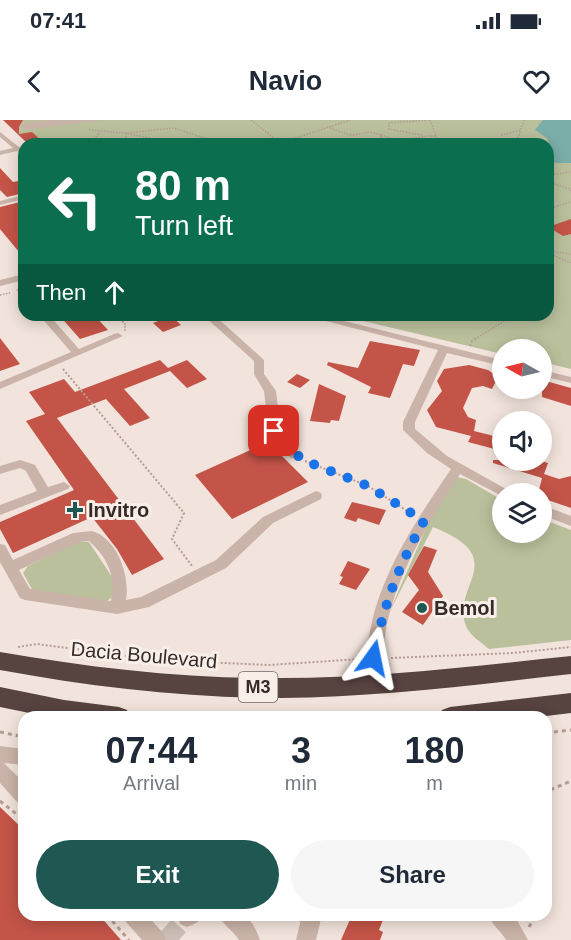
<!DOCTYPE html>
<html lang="en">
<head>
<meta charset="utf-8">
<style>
  :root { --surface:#fff; --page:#f6f6f7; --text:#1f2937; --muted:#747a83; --accent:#1f5753 }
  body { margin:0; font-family:Arial,sans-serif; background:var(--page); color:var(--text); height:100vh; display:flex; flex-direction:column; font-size:22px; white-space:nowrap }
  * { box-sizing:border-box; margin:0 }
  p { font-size:20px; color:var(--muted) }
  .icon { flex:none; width:33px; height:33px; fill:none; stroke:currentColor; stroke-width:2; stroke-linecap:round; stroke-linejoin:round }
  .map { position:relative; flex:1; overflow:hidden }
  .panel { position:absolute; left:18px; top:591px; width:534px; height:210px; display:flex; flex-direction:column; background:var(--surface); border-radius:18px; box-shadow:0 3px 15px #0003 }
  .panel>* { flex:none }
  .banner { position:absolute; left:18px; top:18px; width:536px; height:183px; border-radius:18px; box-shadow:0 3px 15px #0003; background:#0b6e4f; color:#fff; overflow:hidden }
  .needle { width:39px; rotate:278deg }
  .tools { position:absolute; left:492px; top:219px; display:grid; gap:12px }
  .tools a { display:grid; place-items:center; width:60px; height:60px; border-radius:50%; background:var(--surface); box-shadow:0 3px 15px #0003; font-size:30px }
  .pin { position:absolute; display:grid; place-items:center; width:51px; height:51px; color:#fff; margin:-26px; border-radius:12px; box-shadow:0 3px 9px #0006 }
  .me { position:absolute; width:66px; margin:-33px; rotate:12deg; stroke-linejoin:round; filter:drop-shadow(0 0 4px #0008) }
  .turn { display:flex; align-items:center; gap:21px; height:126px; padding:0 18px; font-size:27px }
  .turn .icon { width:78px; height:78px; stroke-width:2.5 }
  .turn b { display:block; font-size:42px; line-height:51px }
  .then { display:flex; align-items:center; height:57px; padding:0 18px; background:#0003; gap:12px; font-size:22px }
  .eta { display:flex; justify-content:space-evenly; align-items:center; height:102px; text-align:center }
  .eta b { font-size:36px; font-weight:600; line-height:42px }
  .cta { display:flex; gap:12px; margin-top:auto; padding:12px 18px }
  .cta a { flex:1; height:69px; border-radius:36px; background:var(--accent); color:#fff; font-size:24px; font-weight:600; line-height:69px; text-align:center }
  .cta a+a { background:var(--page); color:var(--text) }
  .status { display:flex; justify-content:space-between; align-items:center; height:42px; padding:0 30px; background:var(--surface); direction:ltr }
  .status svg { height:16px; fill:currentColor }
  header { display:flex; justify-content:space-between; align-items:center; height:78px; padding:0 18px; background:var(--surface); font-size:27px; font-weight:600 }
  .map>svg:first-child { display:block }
</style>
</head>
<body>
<div class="status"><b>07:41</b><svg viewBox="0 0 49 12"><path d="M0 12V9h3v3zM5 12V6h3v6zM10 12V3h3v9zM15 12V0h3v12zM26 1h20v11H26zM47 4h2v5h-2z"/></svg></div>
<header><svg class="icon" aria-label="back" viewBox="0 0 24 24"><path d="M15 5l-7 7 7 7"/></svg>Navio<svg class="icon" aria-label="heart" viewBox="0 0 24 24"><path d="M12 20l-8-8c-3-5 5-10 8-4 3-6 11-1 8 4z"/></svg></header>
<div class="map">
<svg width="571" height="820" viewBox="0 0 571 820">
  <rect width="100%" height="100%" fill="#f2e4dc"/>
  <path fill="#bac09c" d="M10,0h561v249l-29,-7v-12h-40v4l-164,-39h210v-171h-518l-11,-9z
    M457,357l9,2 36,21v32h40v-13l29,11v110l-82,9c-8,-7 -19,-13 -23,-23 -16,-41 47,-67 -33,-99l-45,88 42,-96z
    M78,422h11l27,41 -3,14 -8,5 -72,-11 -10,-18 5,-7z"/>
  <path fill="#7caea9" d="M543,0h28v43h-23v-6l5,-4 -6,-15 -12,-8z"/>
  <path fill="#c45448" d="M3,0h20l-4,7v7l13,-2 13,12h-17z
    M0,48l13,14 11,-2v13l-17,4 -7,-7z
    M24,81v57l-24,-29v-22z
    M571,99v15l-8,2 -15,-9z
    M59,195h35l14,15 -28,9z
    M171,196l10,9 -18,7 -10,-9z
    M0,218l20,26 -20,7z
    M370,221l50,9 -6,16 -11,-2 -13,34 -22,-5 3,-6 -44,-22 1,-3 30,6z
    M160,240l8,8 19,-8 20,19 -20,9 -17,-17 -46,18 26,29 -20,8 -24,-27 -49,19 107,141 -32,16 -15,-26 -25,-32 -79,36 -13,-24v-7l74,-32 -48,-69 19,-7 -16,-22 35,-13 11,13z
    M469,245l19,5 10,7 -6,12 -9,-3 -11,2 -9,20 5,9 8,3 -2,11 28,7v13l-34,-9 3,-6 -35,-9 -9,-17 15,-19 -5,-10 7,-12z
    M297,254l13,6 -10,8 -13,-6z
    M542,260l29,8v18l-29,-9z
    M319,264l27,12 -7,25 -8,-1 -1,3 -20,-2z
    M268,322l40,40 -76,37 -37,-44z
    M493,340h45l10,3 -4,11 15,5 12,-3v32l-29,-10v-4h-4l4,-16 -49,-15z
    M352,382l34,8 -7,15 -21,-7 -2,4 -12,-4z
    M424,426l13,4 -9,22 15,24 -20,29 -21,-13 17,-22 -11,-15z
    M348,441l22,8 -14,21 -17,-6 4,-7 -3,-1z
    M0,687l24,23v85h75l22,25h-121z
    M352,795h33l-6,15 4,2 -3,8h-39z"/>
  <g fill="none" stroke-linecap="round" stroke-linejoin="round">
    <path stroke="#cdbfb8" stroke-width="19" stroke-dasharray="19 9" stroke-linecap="butt" d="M166,820l21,-23"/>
    <path stroke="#b59c93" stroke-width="1.5" stroke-dasharray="1.5 1.5" stroke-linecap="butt" d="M251,0l29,23
      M430,0l9,24
      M327,7c7,2 17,7 25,8 12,0 12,-6 29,0l1,9 45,-8
      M89,10l37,3 49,11
      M381,15l16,5
      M422,15l-33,-6v-6l39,-3
      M501,15l20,-5
      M428,16h8
      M287,22l41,2
      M281,23l69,-23
      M90,24l10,-12
      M132,24l-6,-5v-6l48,-5 49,16
      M516,24l8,-24
      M548,55l23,-3
      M548,62l22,7 1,4
      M548,89l22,-7
      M548,131l23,3
      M548,133l23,10
      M0,175l10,-2
      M116,195l9,9v7
      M475,219l39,-24"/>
    <path stroke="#b59c93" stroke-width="2" stroke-dasharray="2 2" stroke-linecap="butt" d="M470,226l2,-5 6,-4
      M63,249l121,144 -12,26 20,27
      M305,341l63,25 44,28
      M18,527l19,-3 121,16 111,5 92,-6
      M391,538l122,-5 58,-6"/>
    <path stroke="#b59c93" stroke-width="3" stroke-dasharray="4 4" stroke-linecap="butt" d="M0,612l24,5
      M546,613l25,-3
      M0,681l24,19
      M546,685l4,-15 21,-9
      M107,795l22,25
      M529,807l7,-12"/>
    <path fill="#cab3a8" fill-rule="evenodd" d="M53,0h51l-80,10 -3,-2 3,-5z
      M0,12l24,19v5l-7,-5 -17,4v-4l13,-3 -13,-11z
      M24,75v4l-24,6v-4z
      M24,154v6l-24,6v-6z
      M21,167l3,1v8l-8,-6z
      M39,195h10l30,34 35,-15 4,-1 5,3 -123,53v-7l71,-30z
      M203,195h11l50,45v14l12,17 5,44 18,17 2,3 -2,3h-8l-22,-22 -5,-45 -10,-17v-13z
      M303,195h17l182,45v6l-55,-13 -32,69v7l32,27 68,38h-13v2l-42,-22c-30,47 -61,95 -73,150 -2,10 -4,22 -4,32 0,11 2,23 -2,32l-6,2 -6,-2c-4,-8 -2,-18 -2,-27 1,-70 46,-136 84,-192l-24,-16 -24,-23v-8l35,-72z
      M542,250l29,7v6l-29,-7z
      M20,340l15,5 13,22 16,-5 6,4 -2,3 -68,26v-10l37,-14 -11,-20 -6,-3 -20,6v-8z
      M316,371l5,2 1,3 -1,3 -48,24 -47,45 -77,39 -32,7 -92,-14 -5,-2 -20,-36v-18l5,1 8,15 60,-27 19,-2c26,8 38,45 34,69l15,-3 75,-37 47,-43zM89,421c19,17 27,35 22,60l-81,-12 -11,-19 61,-28z
      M542,385l29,11v10l-29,-11z
      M0,626l24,3v16l-20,-2 20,20v23l-6,-3 -18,-20z
      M123,795h24l16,18 3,7h-24l-16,-18z
      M178,795h23l-3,7 -11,5 -7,-3z
      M219,795c28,0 30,-3 41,25h-21c-6,-10 -16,-14 -20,-25z
      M302,795h20l-6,25h-20z
      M488,795h26l14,25h-22c-5,-9 -14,-15 -18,-25z"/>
    <path fill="#574340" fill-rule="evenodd" d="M0,532c93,16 186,27 281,26 97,0 194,-12 290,-22v18c-96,11 -193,23 -290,24 -95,0 -188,-11 -281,-28z
      M0,567l64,13 55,7 8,3 3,7h-81l-49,-10z
      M571,573v20l-33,4h-99l3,-7 8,-3z"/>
  </g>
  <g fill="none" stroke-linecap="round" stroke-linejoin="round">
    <path stroke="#1a73e8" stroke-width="10" stroke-dasharray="0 18" d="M274,311l1,5 28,24 65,26 56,35c-27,48 -40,84 -51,137"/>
  </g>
  <g fill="#1f5753" stroke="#f9efe9" stroke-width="2">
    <path d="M72 381h6v6h6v6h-6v6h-6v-6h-6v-6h6z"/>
    <circle cx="422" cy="488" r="6"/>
  </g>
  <g text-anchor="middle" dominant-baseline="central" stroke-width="6" stroke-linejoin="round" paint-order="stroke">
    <rect fill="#f9efe9" stroke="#716662" stroke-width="1.5" x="238.5" y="552" width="39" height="30" rx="4.5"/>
    <g font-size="18" font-weight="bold" fill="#372b28">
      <text x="258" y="567">M3</text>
    </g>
    <g font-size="20" font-weight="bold" fill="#372b28" stroke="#f9efe9" text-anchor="start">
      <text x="88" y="390">Invitro</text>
      <text x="434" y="488">Bemol</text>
    </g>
    <g font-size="20" fill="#372b28" stroke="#f9efe9">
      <text transform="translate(144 535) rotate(5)">Dacia Boulevard</text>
    </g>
  </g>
</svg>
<div class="tools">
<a><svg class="needle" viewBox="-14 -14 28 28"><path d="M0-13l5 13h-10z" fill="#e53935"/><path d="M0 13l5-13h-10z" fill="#747a83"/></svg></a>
<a><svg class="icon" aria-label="sound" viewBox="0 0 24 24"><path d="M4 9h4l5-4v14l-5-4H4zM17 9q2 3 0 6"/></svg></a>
<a><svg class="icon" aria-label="layers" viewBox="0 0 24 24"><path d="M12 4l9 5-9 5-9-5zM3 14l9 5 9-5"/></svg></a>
</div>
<div class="pin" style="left:274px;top:311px;background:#d93025"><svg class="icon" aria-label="arrive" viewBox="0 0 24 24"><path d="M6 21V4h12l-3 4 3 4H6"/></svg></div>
<svg class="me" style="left:373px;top:538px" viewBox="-20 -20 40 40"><path d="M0-17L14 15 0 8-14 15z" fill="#1a73e8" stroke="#fff" stroke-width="4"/></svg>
<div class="banner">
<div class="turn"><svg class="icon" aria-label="left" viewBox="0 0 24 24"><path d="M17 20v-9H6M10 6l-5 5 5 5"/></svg><div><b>80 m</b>Turn left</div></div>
<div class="then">Then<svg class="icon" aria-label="ahead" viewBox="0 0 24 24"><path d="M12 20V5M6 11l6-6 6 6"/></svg></div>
</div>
<section class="panel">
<div class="eta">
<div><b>07:44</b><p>Arrival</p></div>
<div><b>3</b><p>min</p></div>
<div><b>180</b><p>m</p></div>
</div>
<div class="cta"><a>Exit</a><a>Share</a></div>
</section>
</div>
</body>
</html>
